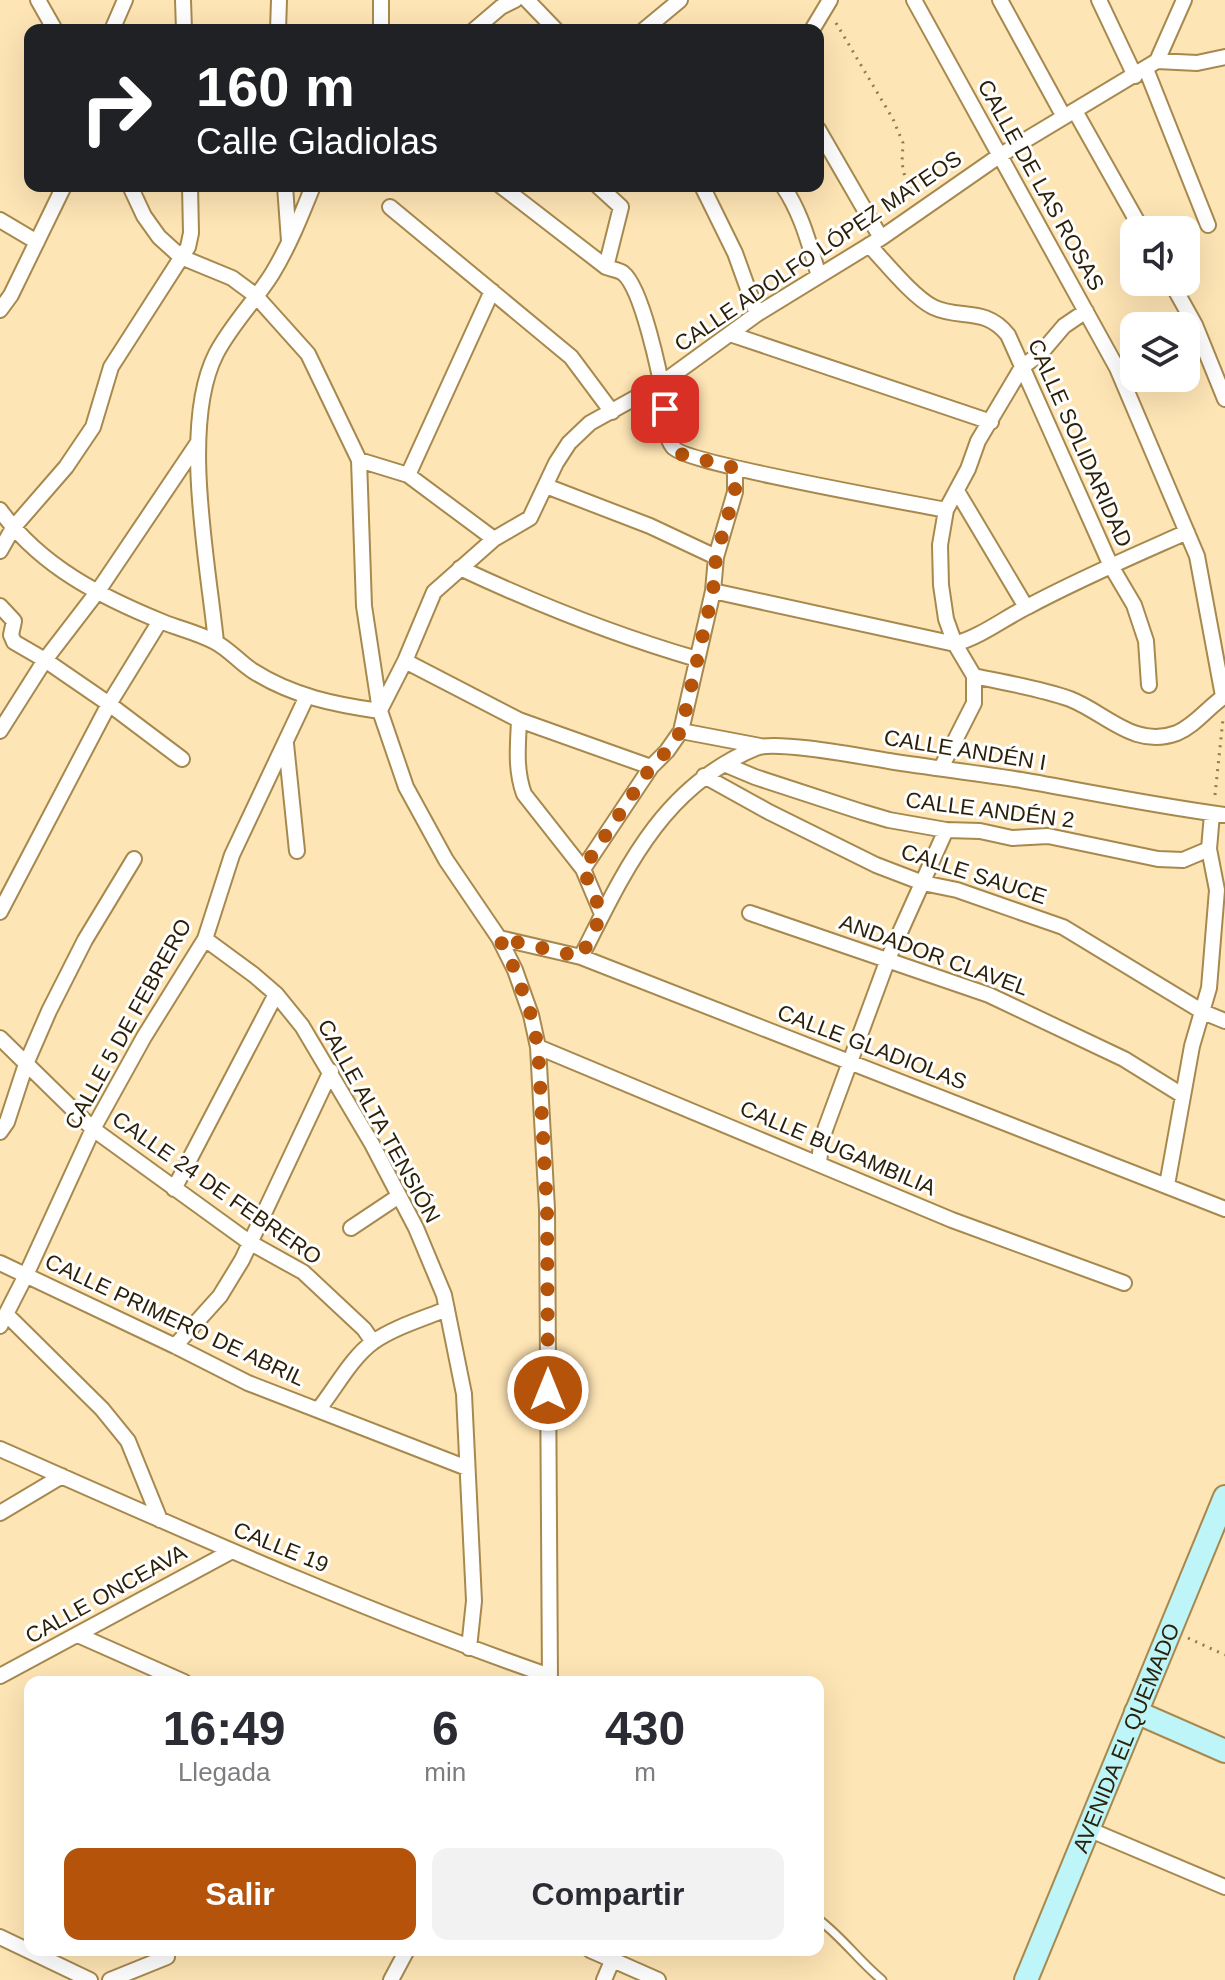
<!DOCTYPE html>
<html lang="es">
<head>
<meta charset="utf-8">
<style>
  :root { --surface:#fff; --page:#f2f2f3; --text:#2b2b33; --muted:#7c7c81; --accent:#b45309 }
  body { margin:0; font-family:Arial,sans-serif; background:var(--page); color:var(--text); height:100vh; display:flex; flex-direction:column; font-size:30px; white-space:nowrap }
  * { box-sizing:border-box; margin:0 }
  p { font-size:26px; color:var(--muted) }
  .icon { flex:none; width:44px; height:44px; fill:none; stroke:currentColor; stroke-width:2; stroke-linecap:round; stroke-linejoin:round }
  .map { position:relative; flex:1; overflow:hidden }
  .side { position:absolute; left:24px; top:1676px; width:800px; height:280px; display:flex; flex-direction:column; background:var(--surface); border-radius:16px; box-shadow:0 8px 32px #0002 }
  .side>* { flex:none }
  .guide { position:absolute; left:24px; top:24px; width:800px; height:168px; border-radius:16px; box-shadow:0 8px 32px #0002; background:#202124; color:#fff; overflow:hidden }
  .buttons { position:absolute; left:1120px; top:216px; display:grid; gap:16px }
  .buttons a { display:grid; place-items:center; width:80px; height:80px; border-radius:16px; background:var(--surface); box-shadow:0 8px 32px #0002; font-size:40px }
  .pin { position:absolute; display:grid; place-items:center; width:68px; height:68px; color:#fff; margin:-34px; border-radius:16px; box-shadow:0 4px 12px #0006 }
  .me { position:absolute; width:88px; margin:-44px; rotate:0deg; stroke-linejoin:round; filter:drop-shadow(0 0 6px #0008) }
  .turn { display:flex; align-items:center; gap:28px; height:168px; padding:0 40px; font-size:36px }
  .turn .icon { width:104px; height:104px; stroke-width:2.5 }
  .turn b { display:block; font-size:56px; line-height:68px }
  .eta { display:flex; justify-content:space-evenly; align-items:center; height:136px; text-align:center }
  .eta b { font-size:48px; font-weight:800; line-height:56px }
  .cta { display:flex; gap:16px; margin-top:auto; padding:16px 40px }
  .cta a { flex:1; height:92px; border-radius:16px; background:var(--accent); color:#fff; font-size:32px; font-weight:800; line-height:92px; text-align:center }
  .cta a+a { background:var(--page); color:var(--text) }
  .map>svg:first-child { display:block }
</style>
</head>
<body>
<div class="map">
<svg width="1225" height="1980" viewBox="0 0 1225 1980">
  <rect width="100%" height="100%" fill="#fee5b5"/>
  <g fill="none" stroke-linecap="round" stroke-linejoin="round">
    <g stroke="#a7894e" stroke-width="11">
      <path id="lane" d="M818,1919c24,18 41,42 64,61"/>
    </g>
    <g stroke="#a7894e" stroke-width="18">
      <path id="street" d="M38,0l17,30
        M183,0l1,30
        M527,0l29,30
        M914,0l203,368 80,188 26,140
        M1000,0l64,117
        M1099,0l36,76
        M112,30l13,-30
        M278,30l1,-30
        M381,30v-30
        M474,30l27,-23 14,-7
        M644,30l36,-30
        M812,30l18,-30
        M1157,61l40,2 28,-6
        M1146,69l62,156
        M1075,111l67,119
        M818,129l63,109
        M130,186l14,30 15,21 22,20 51,21 23,17 53,59 51,106 5,146 16,105 26,76 40,73 53,78 16,32 16,45 7,32 9,162 3,473
        M285,186l4,55
        M501,186l105,81c5,2 13,3 17,6 19,15 37,101 41,127 1,14 0,36 9,47 11,16 238,56 273,63
        M598,186l23,21 -15,60
        M702,186l33,67 22,61
        M783,186c19,28 26,58 36,90
        M390,207l181,150 41,55
        M0,220l37,22
        M869,245c16,17 44,52 64,62 27,13 52,-1 75,28l103,231 23,39 12,36 3,44
        M1171,282l24,43 30,74
        M0,310l11,-15 53,-109
        M1086,311l-22,15 -23,27 -19,14 -44,74 -10,28 -22,41 -6,35 1,40 5,34 9,25 19,32c32,7 65,12 96,23 36,14 64,50 107,34 19,-8 32,-27 48,-37
        M730,334l261,88
        M1117,368l17,-10
        M359,460l49,15 86,64
        M408,475l84,-184
        M546,486l104,40 66,31
        M957,491l69,116
        M0,510c40,56 101,87 163,112 17,7 36,11 52,20 14,7 25,21 38,29 39,25 83,34 127,40
        M0,551l13,-23 53,-61 27,-40 18,-60 77,-120 3,-14 -1,-47
        M460,568c77,36 154,67 237,91
        M713,591l242,53c27,-8 48,-25 72,-37 52,-28 106,-51 160,-75
        M0,606l14,15 -3,14 3,7 31,18 64,44 73,55
        M216,642c-8,-80 -36,-217 0,-288 15,-29 39,-53 56,-80 17,-28 29,-58 41,-88
        M405,661l114,59 132,47
        M380,710l25,-49 29,-69 60,-53 36,-21 26,-55 13,-20 21,-20 72,-40 95,-69 124,-76 118,-82 158,-95 27,-61
        M519,720c-1,26 -4,49 5,74l59,75 19,45
        M0,731l45,-71 53,-69 99,-147
        M681,731l79,15
        M286,744l11,107
        M724,764l31,13 107,35 27,8 57,10 34,1 32,7 36,-2 110,23 25,1 26,-11
        M941,768l33,-65v-27
        M704,776l65,36 107,53 47,18 34,7 106,37 140,85 22,9
        M583,869l68,-102 16,-16 14,-20 32,-140 3,-34 19,-65v-24
        M0,912l109,-208 51,-83
        M750,913l239,82 135,64 58,36
        M499,938l82,19 644,252
        M205,939l49,36 22,19 26,32 70,118 44,84 28,67 20,99 10,207 -5,47
        M581,957c43,-85 80,-170 175,-209 20,-8 108,9 133,13 44,7 88,12 132,19 68,12 136,26 204,35
        M0,1038l93,91 156,113 54,30 61,57 9,13
        M538,1047l414,173 172,63
        M0,1132l7,-10 19,-58 23,-53 36,-71 49,-81
        M819,1164l2,-21 5,-16 62,-168 58,-129
        M1167,1185l25,-139 17,-58 8,-98 -8,-41 3,-35
        M174,1189l102,-195
        M351,1228l48,-32
        M0,1263l175,83 73,37 219,85
        M7,1315l95,94 26,32 32,79
        M0,1326l26,-51 67,-146 51,-92 61,-98 27,-84 75,-159
        M175,1346l45,-50 22,-36 89,-189
        M318,1410c17,-21 33,-52 55,-68 22,-15 49,-23 74,-33
        M0,1449c181,80 362,162 550,227
        M0,1513l62,-37
        M78,1635l106,47
        M0,1676l232,-125
        M1088,1829l137,58
        M0,1937l90,43
        M590,1950l68,30
        M110,1980l57,-23
        M391,1980l16,-30
        M604,1980l8,-19"/>
    </g>
    <g stroke="#a7894e" stroke-width="26">
      <g id="secondary">
        <path d="M1136,1712l89,39"/>
        <path id="s1" d="M1026,1980l199,-483"/>
      </g>
    </g>
    <path stroke="#8e7b58" stroke-width="3" stroke-dasharray="2 6" stroke-linecap="butt" d="M836,23l57,96 10,24 -1,20 3,15 11,16
      M1215,795l8,-76
      M1188,1638l37,17"/>
    <use href="#lane" stroke="#fff" stroke-width="7"/>
    <use href="#street" stroke="#fff" stroke-width="14"/>
    <use href="#secondary" stroke="#bdf5f9" stroke-width="22"/>
  </g>
  <g fill="none" stroke-linecap="round" stroke-linejoin="round">
    <path stroke="#b45309" stroke-width="14" stroke-dasharray="0 25.2" d="M548,1390l-1,-181 -9,-162 -7,-32 -16,-45 -16,-32 82,19 21,-43 -19,-45 68,-102 16,-16 14,-20 32,-140 3,-34 19,-65v-24l-55,-14 -8,-7 -7,-38"/>
  </g>
  <g text-anchor="middle" dominant-baseline="central" stroke-width="6" stroke-linejoin="round" paint-order="stroke">
    <g font-size="22" fill="#2c1f07" stroke="#fff">
      <text transform="translate(1041 185) rotate(61)">CALLE DE LAS ROSAS</text>
      <text transform="translate(818 251) rotate(-34)">CALLE ADOLFO LÓPEZ MATEOS</text>
      <text transform="translate(1080 443) rotate(66)">CALLE SOLIDARIDAD</text>
      <text transform="translate(965 750) rotate(9)">CALLE ANDÉN I</text>
      <text transform="translate(990 810) rotate(7)">CALLE ANDÉN 2</text>
      <text transform="translate(974 874) rotate(18)">CALLE SAUCE</text>
      <text transform="translate(934 955) rotate(20)">ANDADOR CLAVEL</text>
      <text transform="translate(128 1024) rotate(-61)">CALLE 5 DE FEBRERO</text>
      <text transform="translate(872 1047) rotate(21)">CALLE GLADIOLAS</text>
      <text transform="translate(379 1121) rotate(61)">CALLE ALTA TENSIÓN</text>
      <text transform="translate(838 1148) rotate(23)">CALLE BUGAMBILIA</text>
      <text transform="translate(217 1188) rotate(35)">CALLE 24 DE FEBRERO</text>
      <text transform="translate(175 1320) rotate(25)">CALLE PRIMERO DE ABRIL</text>
      <text transform="translate(281 1547) rotate(22)">CALLE 19</text>
      <text transform="translate(106 1594) rotate(-29)">CALLE ONCEAVA</text>
      <text stroke="none"><textPath href="#s1" startOffset="262">AVENIDA EL QUEMADO</textPath></text>
    </g>
  </g>
</svg>
<div class="buttons">
<a><svg class="icon" aria-label="sound" viewBox="0 0 24 24"><path d="M4 9h4l5-4v14l-5-4H4zM17 9q2 3 0 6"/></svg></a>
<a><svg class="icon" aria-label="layers" viewBox="0 0 24 24"><path d="M12 4l9 5-9 5-9-5zM3 14l9 5 9-5"/></svg></a>
</div>
<div class="pin" style="left:665px;top:409px;background:#d93025"><svg class="icon" aria-label="arrive" viewBox="0 0 24 24"><path d="M6 21V4h12l-3 4 3 4H6"/></svg></div>
<svg class="me" style="left:548px;top:1390px" viewBox="-20 -20 40 40"><circle r="17" fill="#b45309" stroke="#fff" stroke-width="3"/><path d="M0-11L8 9 0 5-8 9z" fill="#fff"/></svg>
<div class="guide">
<div class="turn"><svg class="icon" aria-label="right" viewBox="0 0 24 24"><path d="M7 20v-9h11M14 6l5 5-5 5"/></svg><div><b>160 m</b>Calle Gladiolas</div></div>
</div>
<section class="side">
<div class="eta">
<div><b>16:49</b><p>Llegada</p></div>
<div><b>6</b><p>min</p></div>
<div><b>430</b><p>m</p></div>
</div>
<div class="cta"><a>Salir</a><a>Compartir</a></div>
</section>
</div>
</body>
</html>
